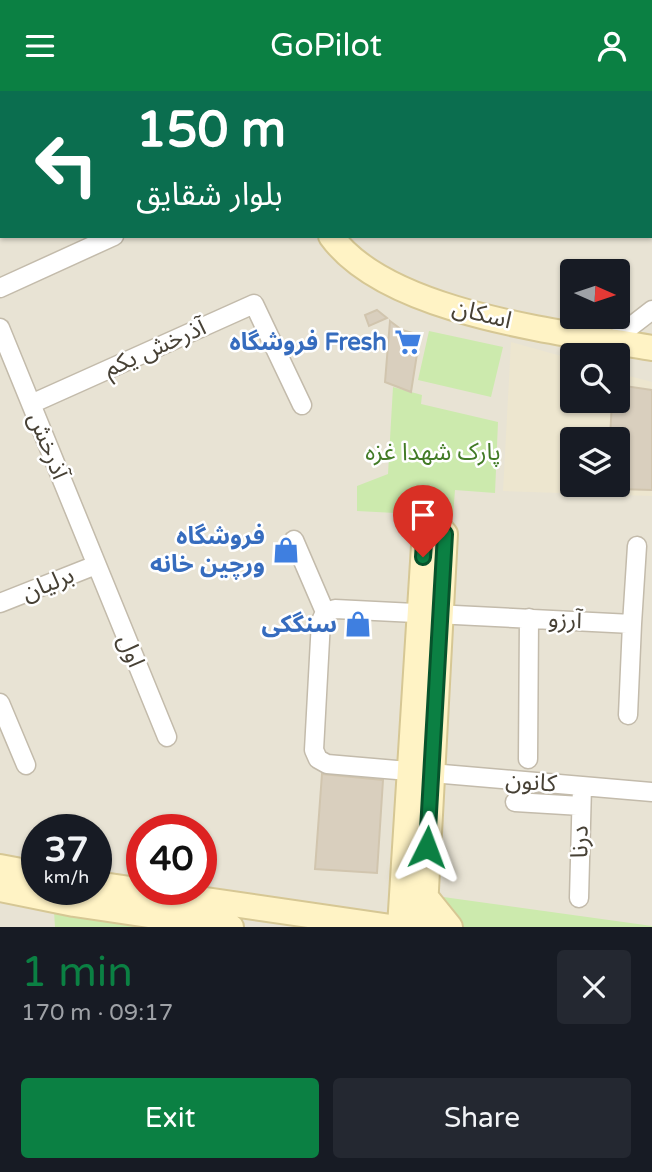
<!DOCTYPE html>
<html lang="en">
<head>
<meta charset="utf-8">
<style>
  :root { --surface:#171b24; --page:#242831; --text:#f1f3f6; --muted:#9ea1a6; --accent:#0b8043 }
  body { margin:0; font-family:"Varela Round","Noto Sans Arabic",sans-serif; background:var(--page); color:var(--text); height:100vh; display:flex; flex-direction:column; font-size:26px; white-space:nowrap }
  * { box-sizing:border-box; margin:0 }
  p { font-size:23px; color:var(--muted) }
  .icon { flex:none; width:38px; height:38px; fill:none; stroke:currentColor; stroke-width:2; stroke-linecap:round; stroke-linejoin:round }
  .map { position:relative; height:836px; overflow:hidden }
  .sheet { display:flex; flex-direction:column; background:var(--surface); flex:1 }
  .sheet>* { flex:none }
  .top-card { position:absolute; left:0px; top:0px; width:653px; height:147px; box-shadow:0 2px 5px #0004; background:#0b6e4f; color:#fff; overflow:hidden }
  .needle { width:46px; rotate:93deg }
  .fabs { position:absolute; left:560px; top:168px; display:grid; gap:14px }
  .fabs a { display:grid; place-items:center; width:70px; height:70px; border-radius:7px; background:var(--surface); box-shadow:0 2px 5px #0004; font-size:35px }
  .speed { position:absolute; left:21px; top:723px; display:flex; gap:14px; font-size:35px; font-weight:700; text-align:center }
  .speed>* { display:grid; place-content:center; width:91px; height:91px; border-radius:50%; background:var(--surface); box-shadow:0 2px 5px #0004; line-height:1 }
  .speed small { font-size:18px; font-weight:400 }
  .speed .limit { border:10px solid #d22; background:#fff; color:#111 }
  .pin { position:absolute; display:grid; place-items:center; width:60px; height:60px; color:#fff; margin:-72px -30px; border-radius:50% 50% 50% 0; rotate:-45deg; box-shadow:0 0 7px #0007 }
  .pin .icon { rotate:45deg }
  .me { position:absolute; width:77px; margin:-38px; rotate:3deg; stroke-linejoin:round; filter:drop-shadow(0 0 5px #0008) }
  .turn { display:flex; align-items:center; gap:24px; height:147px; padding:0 21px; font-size:32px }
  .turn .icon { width:91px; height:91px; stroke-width:2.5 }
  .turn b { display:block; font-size:49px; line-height:60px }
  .round { display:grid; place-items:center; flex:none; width:74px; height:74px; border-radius:7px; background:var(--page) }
  .overview { display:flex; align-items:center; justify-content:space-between; height:119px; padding:0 21px }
  h1 { font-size:42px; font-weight:600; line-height:52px; color:var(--accent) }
  .button { display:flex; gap:14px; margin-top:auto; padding:14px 21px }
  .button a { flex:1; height:80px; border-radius:7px; background:var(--accent); color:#fff; font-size:28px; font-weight:600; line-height:80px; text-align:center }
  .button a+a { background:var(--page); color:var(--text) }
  header { display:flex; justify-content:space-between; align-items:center; height:91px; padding:0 21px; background:var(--accent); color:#fff; font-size:32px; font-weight:600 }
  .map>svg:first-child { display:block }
</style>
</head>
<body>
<header><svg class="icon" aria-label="menu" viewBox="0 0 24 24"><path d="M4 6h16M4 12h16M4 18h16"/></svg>GoPilot<svg class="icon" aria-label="person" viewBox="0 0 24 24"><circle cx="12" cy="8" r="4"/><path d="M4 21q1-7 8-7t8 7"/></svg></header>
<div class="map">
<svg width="652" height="836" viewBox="0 0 652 836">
  <rect width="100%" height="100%" fill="#f4f0e6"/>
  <path fill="#e8e3d4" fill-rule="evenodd" d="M0,0h652v836h-652zM2,2h649v143h-649zM572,180h46v46h-46zM572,264h46v46h-46zM572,348h46v46h-46zM37,738h59v60h-59zM142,738h59v60h-59z"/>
  <path fill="#ede6cf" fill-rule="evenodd" d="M511,251l61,17v42h46v-28l34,9v114l-149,-5zM572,348h46v46h-46z"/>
  <path fill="#cceaad" d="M429,240l74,16 -12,50 -73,-17z
    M393,296l29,8 -1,9 77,18 -3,71 -40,-3 -2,26 -96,-5v-25l31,-12z
    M436,805l216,30v1h-190z
    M54,820l104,16h-103z"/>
  <path fill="#d9cfbe" stroke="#d1c5ae" stroke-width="2" d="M377,219l10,8 -18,8 -4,-11z
    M390,230l12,9 18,5 -9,57 -26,-10z
    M618,294l34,5v100l-34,-1v-50h-8l2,-38h6z
    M322,683l61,6 -6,93 -62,-4z"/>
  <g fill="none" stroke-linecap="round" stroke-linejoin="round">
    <g stroke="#c3bbab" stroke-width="21">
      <path id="street" d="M367,0l2,2
        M460,2l5,-2
        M0,197l114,-52
        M0,237l167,409
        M612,250l40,-31
        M31,313l223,-100 48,101
        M294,449l31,72
        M637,455l-5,78 -297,-15 -10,3 -4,9 -7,129 4,9 9,5 325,28
        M0,512l96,-38
        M0,612l26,62
        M628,624l4,-91
        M528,668l1,-141
        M515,711l66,4
        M579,807l3,-112"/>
    </g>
    <g stroke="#d6c794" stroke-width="28">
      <path id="secondary" d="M233,0l1,2
        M331,145c56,78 231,96 321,112
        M0,776l37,7
        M96,793l295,43
        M0,798l74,15 157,23
        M425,805l25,31
        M400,836l25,-397 10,-8 10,12 -21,393"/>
    </g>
    <use href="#street" stroke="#fff" stroke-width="18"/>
    <use href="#secondary" stroke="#fff3c5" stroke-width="24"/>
  </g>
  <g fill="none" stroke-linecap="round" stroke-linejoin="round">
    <g stroke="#07532c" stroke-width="18">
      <path id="route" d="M423,466l2,-27 10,-8 10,12 -18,313"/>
    </g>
    <use href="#route" stroke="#0b8043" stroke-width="12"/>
  </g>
  <defs>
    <g id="supermarket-bare" transform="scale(2.1)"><path d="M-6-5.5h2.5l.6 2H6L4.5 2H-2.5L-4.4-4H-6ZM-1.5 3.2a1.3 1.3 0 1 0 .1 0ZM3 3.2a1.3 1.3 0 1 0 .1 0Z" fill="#3f7fe0" stroke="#fff" stroke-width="2.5" paint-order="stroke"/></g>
    <g id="shop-bare" transform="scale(2.1)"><path d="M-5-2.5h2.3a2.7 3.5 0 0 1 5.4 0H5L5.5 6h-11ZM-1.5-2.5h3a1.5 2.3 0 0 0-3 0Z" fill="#3f7fe0" stroke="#fff" stroke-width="2.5" paint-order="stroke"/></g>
  </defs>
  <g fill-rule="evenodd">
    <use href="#supermarket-bare" x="408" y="251"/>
    <use href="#shop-bare" x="286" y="459"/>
    <use href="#shop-bare" x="358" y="533"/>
  </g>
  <g text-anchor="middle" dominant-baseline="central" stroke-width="5" stroke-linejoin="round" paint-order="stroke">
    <g font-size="24" fill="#474135" stroke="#fff">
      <text transform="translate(482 223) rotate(14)">اسکان</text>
      <text transform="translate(155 257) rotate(-24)">آذرخش یکم</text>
      <text transform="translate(48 355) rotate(68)">آذرخش</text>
      <text transform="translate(48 493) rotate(-22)">برلیان</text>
      <text transform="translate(565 529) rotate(3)">آرزو</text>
      <text transform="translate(131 560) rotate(68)">اول</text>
      <text transform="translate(531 691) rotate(5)">کانون</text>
      <text transform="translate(580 751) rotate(-89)">درنا</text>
    </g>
    <g font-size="24" font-weight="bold" fill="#366cbe" stroke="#fff" text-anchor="end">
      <text x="387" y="251">فروشگاه Fresh</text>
      <text x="265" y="445">فروشگاه<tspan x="265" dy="28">ورچین خانه</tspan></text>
      <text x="337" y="533">سنگکی</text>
    </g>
    <g font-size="24" fill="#427b26" stroke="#fff">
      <text x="433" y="361">پارک شهدا غزه</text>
    </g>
  </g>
</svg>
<div class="fabs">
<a><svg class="needle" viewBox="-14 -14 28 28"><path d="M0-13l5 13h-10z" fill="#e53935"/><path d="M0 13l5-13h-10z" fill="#9ea1a6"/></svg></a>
<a><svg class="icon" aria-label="search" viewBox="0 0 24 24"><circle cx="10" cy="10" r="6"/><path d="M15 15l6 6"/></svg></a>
<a><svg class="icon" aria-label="layers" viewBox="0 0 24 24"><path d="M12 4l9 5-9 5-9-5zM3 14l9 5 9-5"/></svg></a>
</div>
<div class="speed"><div>37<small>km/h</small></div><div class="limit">40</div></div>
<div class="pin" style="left:423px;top:466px;background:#d93025"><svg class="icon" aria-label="arrive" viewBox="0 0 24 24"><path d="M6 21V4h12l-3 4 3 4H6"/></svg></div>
<svg class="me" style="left:427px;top:756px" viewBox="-20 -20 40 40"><path d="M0-17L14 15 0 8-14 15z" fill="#0b8043" stroke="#fff" stroke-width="4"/></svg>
<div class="top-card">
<div class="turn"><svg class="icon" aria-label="left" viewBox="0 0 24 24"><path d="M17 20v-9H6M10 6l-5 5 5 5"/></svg><div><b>150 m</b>بلوار شقایق</div></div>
</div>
</div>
<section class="sheet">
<div class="overview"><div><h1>1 min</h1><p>170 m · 09:17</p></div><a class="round"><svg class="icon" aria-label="close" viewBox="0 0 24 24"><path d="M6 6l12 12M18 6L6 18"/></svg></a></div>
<div class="button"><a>Exit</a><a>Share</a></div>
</section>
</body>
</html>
